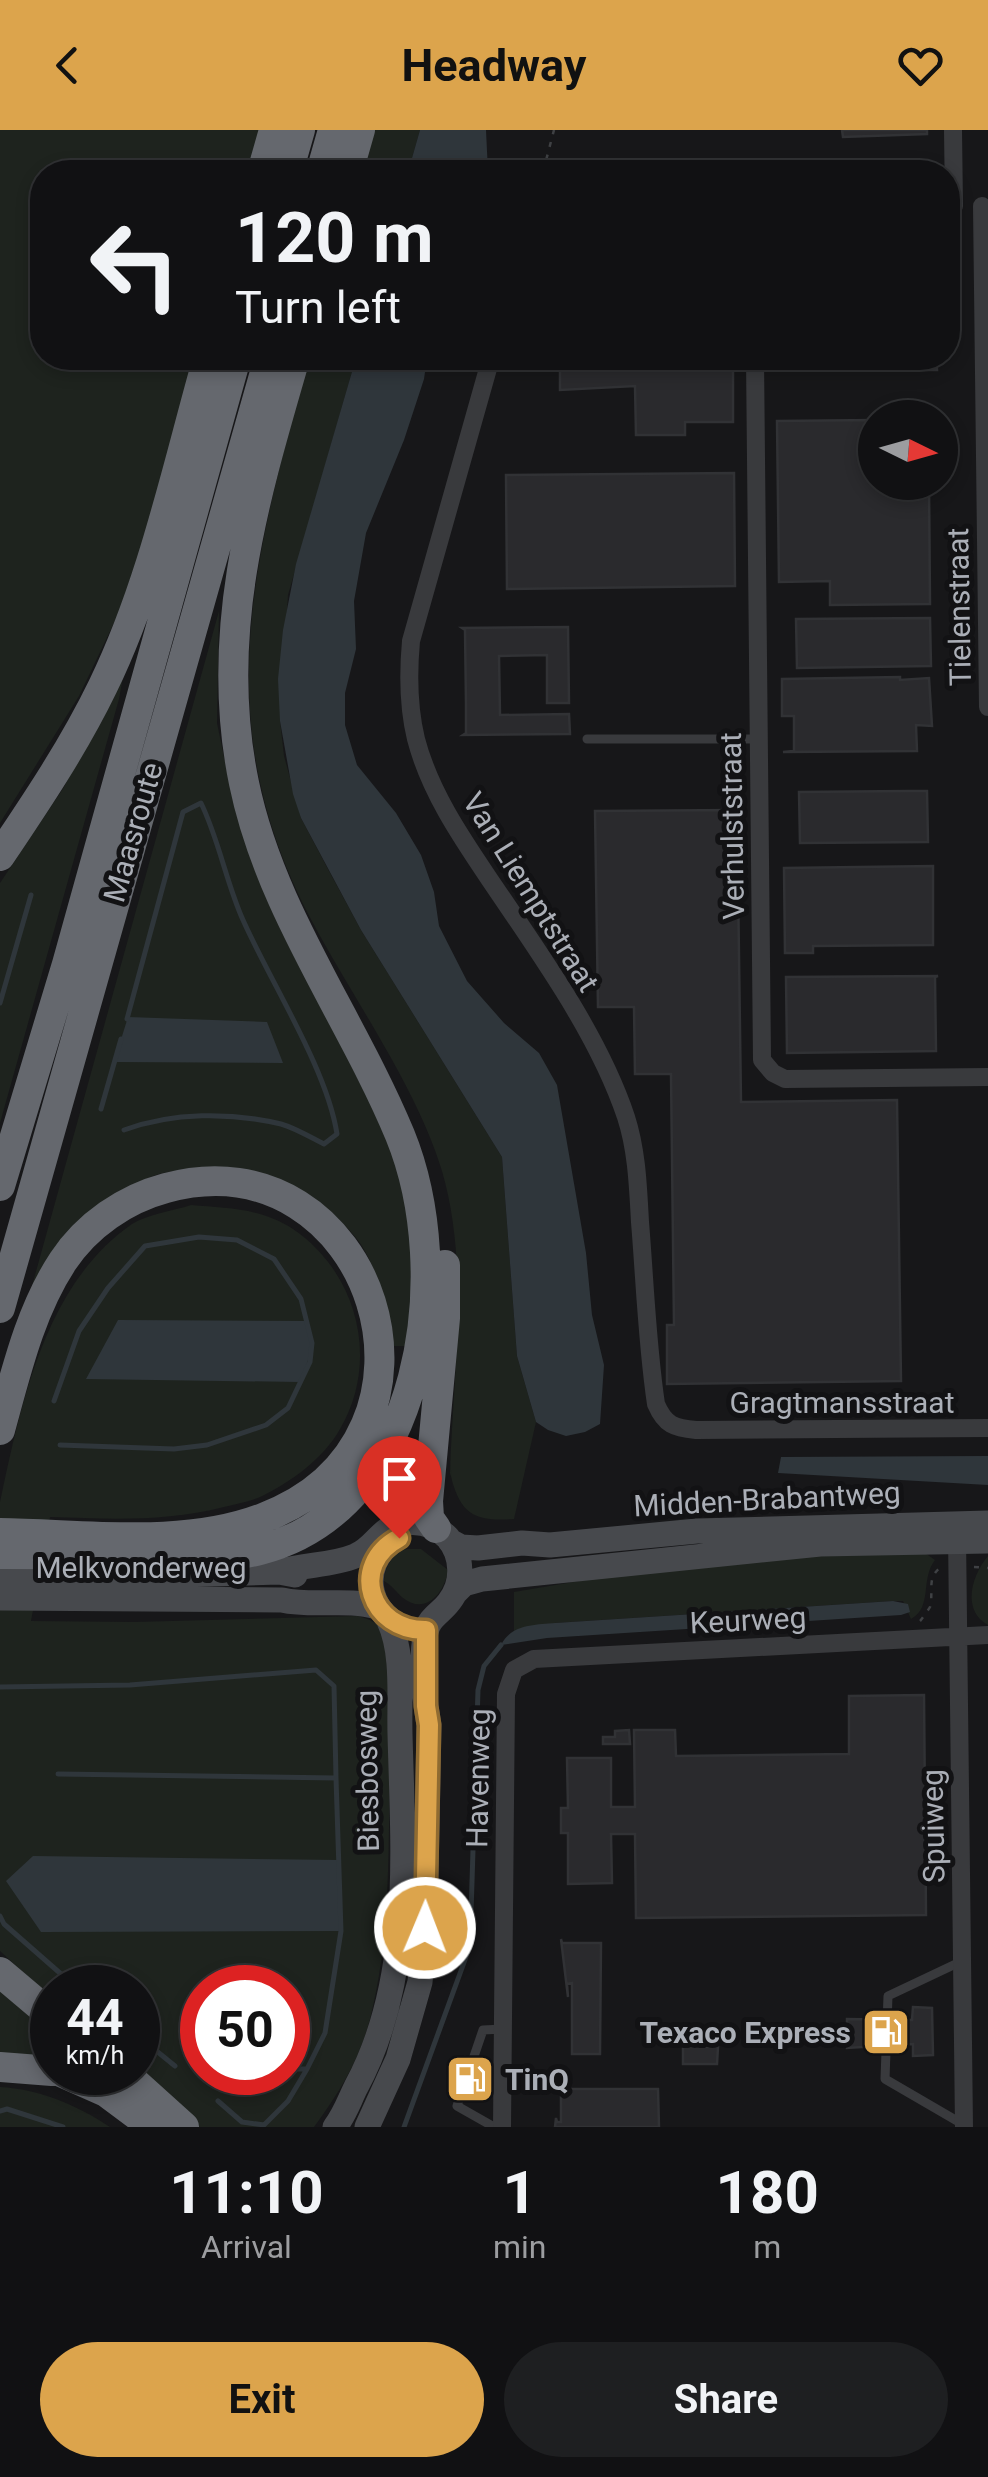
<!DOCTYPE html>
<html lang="en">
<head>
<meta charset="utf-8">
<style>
  :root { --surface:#111113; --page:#1e1f21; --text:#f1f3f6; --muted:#9c9da0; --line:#303133; --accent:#dca44c }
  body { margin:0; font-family:Roboto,sans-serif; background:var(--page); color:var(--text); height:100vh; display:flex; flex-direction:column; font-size:38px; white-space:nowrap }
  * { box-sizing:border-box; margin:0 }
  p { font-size:32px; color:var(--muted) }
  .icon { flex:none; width:55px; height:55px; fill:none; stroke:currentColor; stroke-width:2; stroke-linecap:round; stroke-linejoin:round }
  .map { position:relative; height:1997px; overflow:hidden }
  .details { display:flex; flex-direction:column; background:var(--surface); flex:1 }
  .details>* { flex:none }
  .guide { position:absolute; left:30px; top:30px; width:930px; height:210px; border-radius:40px; box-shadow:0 5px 15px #0003,0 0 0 2px var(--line); background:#111113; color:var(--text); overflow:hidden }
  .needle { width:65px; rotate:95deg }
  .tools { position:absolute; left:858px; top:270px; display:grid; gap:20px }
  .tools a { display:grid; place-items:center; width:100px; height:100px; border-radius:50%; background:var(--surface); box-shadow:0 5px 15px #0003,0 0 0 2px var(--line); font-size:50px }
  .speed { position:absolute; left:30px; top:1835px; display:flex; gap:20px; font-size:50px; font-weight:700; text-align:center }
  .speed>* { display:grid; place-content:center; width:130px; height:130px; border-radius:50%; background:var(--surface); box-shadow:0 5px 15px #0003,0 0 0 2px var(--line); line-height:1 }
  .speed small { font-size:25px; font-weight:400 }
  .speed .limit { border:15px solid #d22; background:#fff; color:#111 }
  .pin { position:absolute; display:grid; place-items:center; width:85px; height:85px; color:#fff; margin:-102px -42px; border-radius:50% 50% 50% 0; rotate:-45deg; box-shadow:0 0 10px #0007 }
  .pin .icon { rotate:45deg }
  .me { position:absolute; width:110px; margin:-55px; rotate:1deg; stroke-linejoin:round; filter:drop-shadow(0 0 8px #0008) }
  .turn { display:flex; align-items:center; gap:35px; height:210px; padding:0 40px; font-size:45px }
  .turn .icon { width:130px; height:130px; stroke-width:2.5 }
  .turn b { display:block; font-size:70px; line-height:85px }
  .eta { display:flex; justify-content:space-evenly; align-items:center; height:170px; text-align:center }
  .eta b { font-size:60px; font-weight:700; line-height:70px }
  .primary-button { display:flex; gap:20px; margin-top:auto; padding:20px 40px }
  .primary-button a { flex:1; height:115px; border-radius:60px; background:var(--accent); color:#111; font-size:40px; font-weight:700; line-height:115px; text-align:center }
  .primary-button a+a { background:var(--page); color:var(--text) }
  header { display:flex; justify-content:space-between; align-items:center; height:130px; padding:0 40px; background:var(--accent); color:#111; font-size:45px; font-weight:700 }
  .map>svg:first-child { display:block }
</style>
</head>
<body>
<header><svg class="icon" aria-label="back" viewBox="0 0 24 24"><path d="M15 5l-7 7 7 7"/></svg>Headway<svg class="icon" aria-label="heart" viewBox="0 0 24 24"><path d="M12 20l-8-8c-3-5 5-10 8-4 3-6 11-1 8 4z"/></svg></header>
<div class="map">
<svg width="988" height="1997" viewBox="0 0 988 1997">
  <rect width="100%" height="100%" fill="#171719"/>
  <path fill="#1e231e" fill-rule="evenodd" d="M0,0h271l-12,42h-217v186h164l-81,242 -46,96 -79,127z
    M374,0h46l-12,42h-46z
    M309,228h47l-68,237 -8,126 4,35 17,62 28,53 32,59 141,227 15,199 19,66 -22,97c-42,3 -54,-6 -64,-46 3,-99 20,-205 -8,-302 -25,-83 -88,-171 -129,-248 -107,-199 -60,-362 -4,-565z
    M219,481l-2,112 16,77 163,348 21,97 -9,101h-14c-5,-32 -17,-81 -37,-107 -44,-57 -126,-80 -194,-66 -21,5 -43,20 -61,32 -11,8 -28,17 -36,28 -18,23 -31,62 -44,89z
    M125,536l-6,33 -119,424v-240l64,-96z
    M191,1075c35,3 71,3 102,24 65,44 87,132 47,200 -16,29 -50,54 -80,68 -11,5 -25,7 -36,10 -59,15 -114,12 -174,10l-19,104 103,1 223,-6c13,3 25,8 28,22 11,40 6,88 5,130 -2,83 1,170 -20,251 -11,42 -31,74 -56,108h-117l-59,-59v-80h-86v11l-52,-48v-449c21,-98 45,-218 132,-278 16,-10 41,-13 59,-19zM202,1858h86v84h-86z
    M918,1418l17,12c-15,19 -2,47 -24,59l-8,-18h-10l-338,22 -41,8v-39c134,-24 268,-39 404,-44z
    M407,1419h14l27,21c-3,22 -22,46 -45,28 -7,-6 -10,-12 -19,-17 1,-14 9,-29 23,-32z
    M988,1426v69c-27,-15 -16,-50 0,-69z
    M0,1851l52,43v40l-52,-3z
    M0,1957c39,2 77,18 110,40h-110z"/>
  <path fill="#2f363b" d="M420,0h66l2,42h-80z
    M356,228h71l-3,21 -20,61 -38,93 -12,68 2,48 -11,44v32l12,40 39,48 25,42 13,37 5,34 28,55 37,42 35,30 18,32 29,168 6,62 12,50 -4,59 -15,8 -19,4 -18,-6 -12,-8 -19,-66 -15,-199 -141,-227 -60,-112 -8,-24 -13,-73 -2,-42 5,-49 13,-66z
    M128,887l139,5 16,41 -169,-1z
    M118,1190l190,1c5,24 2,39 -8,61l-214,-3z
    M988,1326v29l-210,-12 3,-16z
    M893,1471l15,3 2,8 -9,3 -354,23 -46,7c11,-21 33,-20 54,-22z
    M33,1726l307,4 1,71 -300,1 -35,-51z"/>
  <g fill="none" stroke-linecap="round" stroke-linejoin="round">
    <path stroke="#2f363b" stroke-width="5" d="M0,873l31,-108
      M101,979l20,-70
      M124,1000c49,-18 106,-18 157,-6 14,4 29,13 43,20l13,-10c-10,-65 -66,-151 -94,-214 -17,-38 -24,-80 -42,-117l-18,9 -56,207
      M54,1271l25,-70 29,-43 37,-42 54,-9 38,3 37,19 27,40 11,44 -2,19 -22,46 -22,17 -59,20 -33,4 -114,-4
      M0,1557l130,-2 186,-15 18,16 2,92 -278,-4
      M0,1786l4,8 73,64
      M138,1906l37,30
      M288,1939h19l18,-36 16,-102 -5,-153
      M218,1971l24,21 22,3 24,-24 19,-32
      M0,1981l7,-2 56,18
      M404,1997l66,-181 8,-256 6,-24 17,-21"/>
  </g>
  <path fill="#2a2a2d" stroke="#313235" stroke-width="2.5" d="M842,0h85v4l-84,3z
    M553,228h180v64h-48v13h-49l-1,-49 -75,4v-29h-7z
    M782,228h154l1,12h-155z
    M875,290v62h54l1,122 -100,1v-24l-51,1 -2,-161z
    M734,343l1,113 -228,3 -1,-114z
    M930,488l1,48 -134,2 -1,-49z
    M568,497l1,76h-22v-48l-48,1 1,59 69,-1 1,20 -107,1 3,-2v-29l-1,-74 -3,-2z
    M900,547v3l29,-2 3,48 -16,-1 1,26 -134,1 11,-1v-35h-12v-37z
    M908,661h19l1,51 -128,1 -1,-51z
    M737,680l4,292 156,-2 4,281 -234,3v-59h7l-3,-251h-36l-1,-67h-36l-3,-196z
    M933,736v79l-120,1v7h-28l-1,-85z
    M938,846l-3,1 1,74 -149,2 -1,-76z
    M924,1565l2,220 -290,3 -1,-84h-24l1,49 -44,1v-51h-7v-25h7l-1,-50h44v49h24l-1,-77h41l1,26 173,-2v-58z
    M629,1600l1,14h-27v-7h12v-6z
    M561,1809l1,4h39l-1,111h-28v-71l-5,1 1,13z
    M913,1877l19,1 1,47 -20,1v-12l-66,4v-29l65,1z
    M683,1917h35l-1,17h-34z
    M465,1927l21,7 -13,36 -20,-7z
    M561,1959h97l1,38h-104l1,-9 1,4h4z"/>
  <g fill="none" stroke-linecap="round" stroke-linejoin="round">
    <path stroke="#3f4144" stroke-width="2.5" stroke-dasharray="5 8" stroke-linecap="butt" d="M543,42l11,-42
      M974,1437l14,1
      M920,1491c1,-1 9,-12 10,-14 4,-16 -4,-29 11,-40"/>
    <path stroke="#393a3d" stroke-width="9" d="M587,609h171
      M962,1831l-74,35 -3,83 79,46
      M494,1997l-37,-21 26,-76 20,-1"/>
    <path stroke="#393a3d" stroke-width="18" d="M953,0l1,76
      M982,76l6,501
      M491,228l-80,283c-3,33 -3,65 5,98 14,54 47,101 78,147 48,71 105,150 132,231 11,34 12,70 14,105 5,61 7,122 16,182 9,21 18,24 40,26l292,-2
      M755,228l7,702 11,13 12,6 203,-2
      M957,1405l7,592
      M502,1997l4,-433 8,-24 20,-11 454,-24"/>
    <path stroke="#47494d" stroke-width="25" d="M393,1411c-34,24 -27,71 11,87
      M450,1411l11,6 17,1 44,-5 28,2 147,-14 291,-8
      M279,1442c25,-8 52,-6 76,-16 21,-8 25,-30 50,-33 16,-2 32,3 43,15 15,18 16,45 1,64 -8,11 -20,15 -23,30 -6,28 -2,65 3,93l-4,203 -5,54 -22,77 -31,68
      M0,1443l180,2 99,-3 16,3
      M455,1463l9,-9 18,-5 338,-35 168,-3
      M0,1468l282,2c32,7 64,-2 95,7
      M335,1997c10,-13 14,-26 21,-40 58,-107 47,-235 44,-353 -1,-35 4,-81 -11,-113"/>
    <path stroke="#65686e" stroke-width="30" d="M262,42l12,-42
      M288,42l12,-42
      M321,42l12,-42
      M348,42l12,-42
      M0,726c37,-55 74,-110 103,-170 50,-103 74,-219 105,-328
      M0,1056l67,-222 169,-606
      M0,1178l269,-950
      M0,1300c16,-58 30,-119 63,-169 24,-36 62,-62 103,-73 206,-56 308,250 97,330 -81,31 -178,16 -263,15
      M436,1398l-7,-10 -1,-17 17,-183v-53
      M0,1424c47,0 95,0 142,1 39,1 80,5 118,-5 165,-43 196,-278 140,-415 -49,-118 -130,-225 -156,-352 -31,-149 10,-284 51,-425
      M0,1842l52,44
      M0,1937l52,4
      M61,1942l45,20 47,35
      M123,1942l61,55"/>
  </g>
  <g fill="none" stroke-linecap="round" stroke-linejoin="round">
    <g stroke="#8f6b31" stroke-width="25">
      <path id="route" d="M399,1408c-51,27 -29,93 27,92v76l3,19 -4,203"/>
    </g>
    <use href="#route" stroke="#dca44c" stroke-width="18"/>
  </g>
  <defs>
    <g id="fuel-square" transform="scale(2.5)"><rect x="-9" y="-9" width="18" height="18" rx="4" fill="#dca44c" stroke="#121214"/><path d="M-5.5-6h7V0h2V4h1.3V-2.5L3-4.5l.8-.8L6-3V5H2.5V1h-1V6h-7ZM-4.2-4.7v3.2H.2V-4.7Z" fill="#fff"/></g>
  </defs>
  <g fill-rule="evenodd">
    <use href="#fuel-square" x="886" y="1902"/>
    <use href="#fuel-square" x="470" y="1949"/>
  </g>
  <g text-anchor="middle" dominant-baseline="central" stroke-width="10" stroke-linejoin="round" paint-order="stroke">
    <g font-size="30" fill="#abafb7" stroke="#121214">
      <text transform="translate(959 477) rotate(-91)">Tielenstraat</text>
      <text transform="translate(732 696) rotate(-91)">Verhulststraat</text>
      <text transform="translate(133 702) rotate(-74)">Maasroute</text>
      <text transform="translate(531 762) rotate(58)">Van Liemptstraat</text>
      <text x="842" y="1272">Gragtmansstraat</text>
      <text transform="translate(767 1369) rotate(-3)">Midden-Brabantweg</text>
      <text x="141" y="1437">Melkvonderweg</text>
      <text transform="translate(748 1490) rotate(-3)">Keurweg</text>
      <text transform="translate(367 1641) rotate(-91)">Biesbosweg</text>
      <text transform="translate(478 1648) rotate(-89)">Havenweg</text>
      <text transform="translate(933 1696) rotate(-91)">Spuiweg</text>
    </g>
    <g font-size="30" font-weight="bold" fill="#abafb7" stroke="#121214" text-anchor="end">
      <text x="851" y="1902">Texaco Express</text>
      <text x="505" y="1949" text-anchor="start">TinQ</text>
    </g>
  </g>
</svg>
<div class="tools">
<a><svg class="needle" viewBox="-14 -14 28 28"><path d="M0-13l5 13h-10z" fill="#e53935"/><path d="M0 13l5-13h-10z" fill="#9c9da0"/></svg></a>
</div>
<div class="speed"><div>44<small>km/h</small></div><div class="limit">50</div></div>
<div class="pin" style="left:399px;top:1408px;background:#d93025"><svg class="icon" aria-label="arrive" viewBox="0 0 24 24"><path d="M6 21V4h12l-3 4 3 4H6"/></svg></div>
<svg class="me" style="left:425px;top:1798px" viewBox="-20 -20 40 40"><circle r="17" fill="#dca44c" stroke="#fff" stroke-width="3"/><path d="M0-11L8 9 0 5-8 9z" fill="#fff"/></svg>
<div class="guide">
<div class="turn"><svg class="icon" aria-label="left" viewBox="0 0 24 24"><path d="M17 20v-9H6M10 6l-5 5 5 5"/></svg><div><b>120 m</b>Turn left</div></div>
</div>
</div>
<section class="details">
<div class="eta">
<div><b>11:10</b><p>Arrival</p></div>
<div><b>1</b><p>min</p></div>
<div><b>180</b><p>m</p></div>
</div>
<div class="primary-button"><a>Exit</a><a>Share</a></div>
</section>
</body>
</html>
